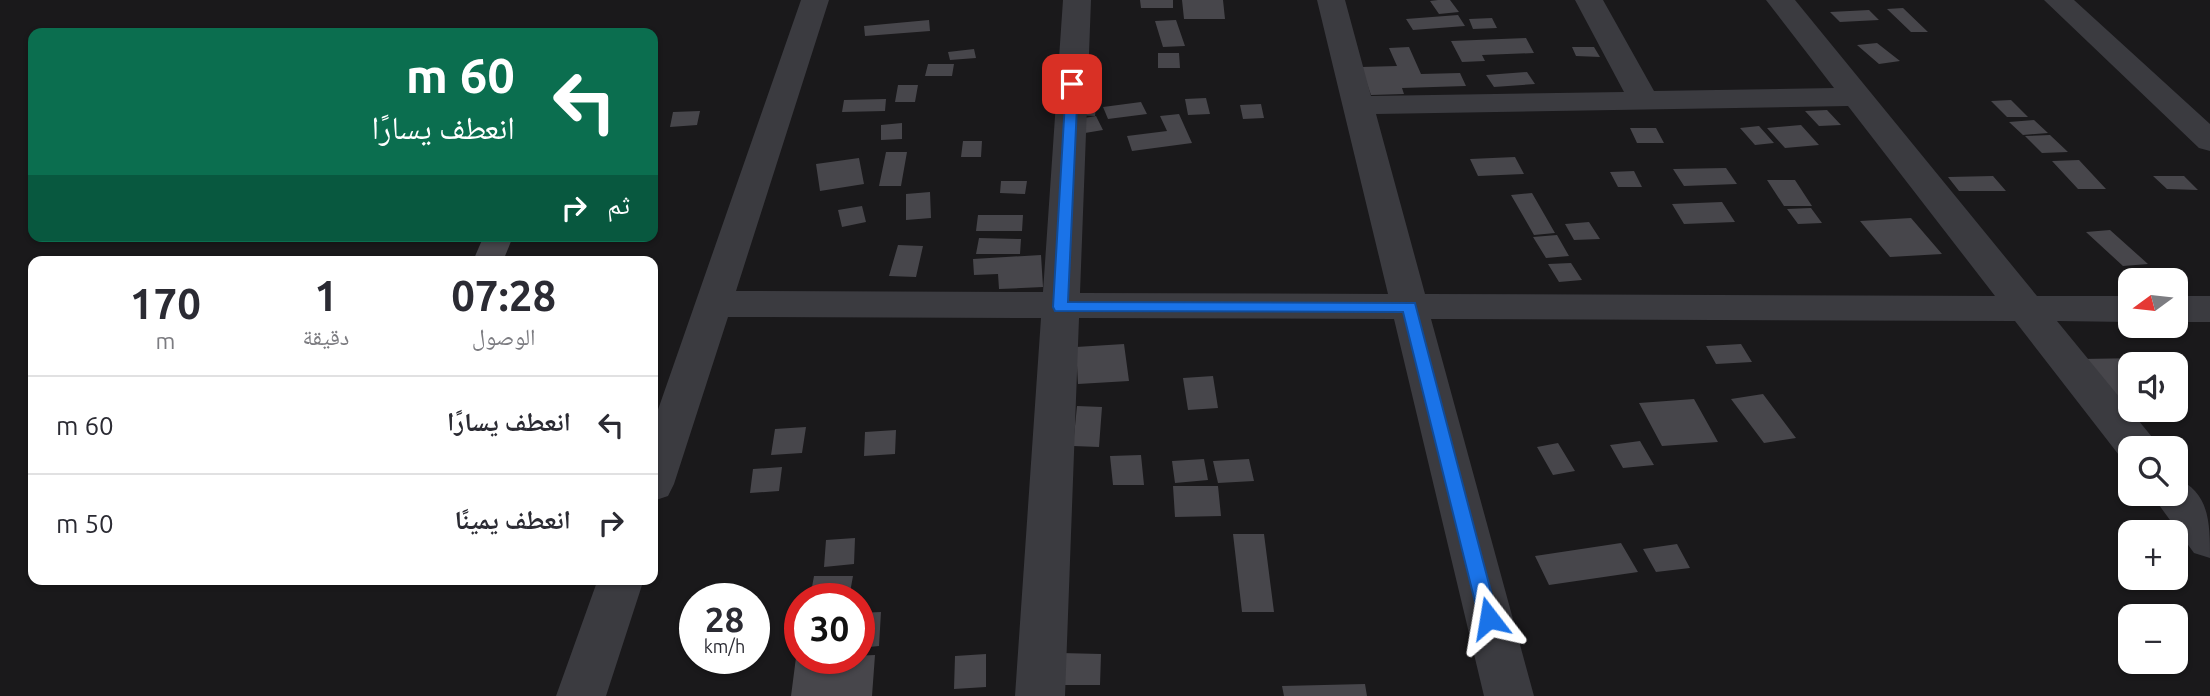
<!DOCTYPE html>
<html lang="ar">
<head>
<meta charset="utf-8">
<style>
  :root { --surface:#fff; --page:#f7f7f7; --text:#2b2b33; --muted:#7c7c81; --line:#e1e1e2 }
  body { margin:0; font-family:Ubuntu,"Noto Naskh Arabic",sans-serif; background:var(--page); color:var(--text); direction:rtl; height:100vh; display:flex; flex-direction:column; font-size:26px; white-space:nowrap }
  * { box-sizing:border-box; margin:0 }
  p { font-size:23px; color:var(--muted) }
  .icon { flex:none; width:38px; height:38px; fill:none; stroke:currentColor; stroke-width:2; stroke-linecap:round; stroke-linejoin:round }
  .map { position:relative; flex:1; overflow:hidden; direction:ltr }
  .panel { position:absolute; left:28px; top:256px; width:630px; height:329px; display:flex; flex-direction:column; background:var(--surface); border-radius:14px; box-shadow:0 2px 5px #0004; direction:rtl }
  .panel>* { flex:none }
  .top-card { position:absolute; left:28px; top:28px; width:630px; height:214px; border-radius:14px; box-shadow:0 2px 5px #0004; direction:rtl; background:#0b6e4f; color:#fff; overflow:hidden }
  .needle { width:46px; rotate:255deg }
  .controls { position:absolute; left:2118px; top:268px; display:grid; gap:14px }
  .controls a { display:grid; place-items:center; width:70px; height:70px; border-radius:14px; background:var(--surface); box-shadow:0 2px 5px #0004; font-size:35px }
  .speed { position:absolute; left:679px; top:583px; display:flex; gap:14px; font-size:35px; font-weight:700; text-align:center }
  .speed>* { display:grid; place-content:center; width:91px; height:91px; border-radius:50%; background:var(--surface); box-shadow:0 2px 5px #0004; line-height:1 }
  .speed small { font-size:18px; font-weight:400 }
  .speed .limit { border:10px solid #d22; background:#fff; color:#111 }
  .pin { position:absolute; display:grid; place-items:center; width:60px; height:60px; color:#fff; margin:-30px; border-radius:14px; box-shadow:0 4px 10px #0006 }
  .me { position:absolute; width:77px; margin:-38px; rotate:346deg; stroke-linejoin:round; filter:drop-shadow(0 0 5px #0008) }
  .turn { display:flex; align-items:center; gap:24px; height:147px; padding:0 28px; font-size:32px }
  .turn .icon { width:91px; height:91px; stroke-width:2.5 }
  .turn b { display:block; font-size:49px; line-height:60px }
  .then { display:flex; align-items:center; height:66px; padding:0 28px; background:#0003; gap:14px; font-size:26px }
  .eta { display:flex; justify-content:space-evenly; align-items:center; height:119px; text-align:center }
  .eta b { font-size:42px; font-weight:700; line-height:49px }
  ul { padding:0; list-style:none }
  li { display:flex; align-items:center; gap:21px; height:98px; padding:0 28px; border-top:2px solid var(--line) }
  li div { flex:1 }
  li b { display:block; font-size:26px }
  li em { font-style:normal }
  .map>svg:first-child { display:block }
</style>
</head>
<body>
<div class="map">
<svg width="2210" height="696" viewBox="0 0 2210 696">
  <rect width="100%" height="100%" fill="#1a191b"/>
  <path fill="#47464b" d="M1140,0h33v8h-32z
    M1182,0h41l2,19h-41z
    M1438,0h12l9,12 -20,2 -9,-13z
    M1903,8l25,24h-17l-24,-23z
    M1869,10l10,10 -39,2 -10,-10z
    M1458,15l7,11 -52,4 -7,-11z
    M1492,18l5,10 -24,1 -4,-10z
    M929,20l1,11 -65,5 -1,-10z
    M1176,20l9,26 -22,1 -8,-26z
    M1526,38l8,15 -52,2 3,6 -23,1 -11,-21z
    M1877,43l23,18 -21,3 -22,-19z
    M1409,47l12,27 39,-1 6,13 -64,2 2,6 -33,1 -10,-28 36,-1 -8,-18z
    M1572,47h22l6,10 -24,-1z
    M974,49l2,9 -26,2 -2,-8z
    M1158,53h21l1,15h-22z
    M928,64h26l-2,12h-27z
    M1527,72l8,12 -41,3 -8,-12z
    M898,85h20l-3,17h-20z
    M1079,87h19l-3,29 -18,-1z
    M1206,98l4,16 -22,1 -3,-16z
    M886,99l-1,12 -43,1 2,-12z
    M2011,100l17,17h-21l-16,-16z
    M1141,102l6,12 -39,5 -5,-12z
    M1261,104l3,14 -21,1 -3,-14z
    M1827,110l14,15 -22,1 -14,-15z
    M700,111l-3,14 -27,2 3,-15z
    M1179,114l13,29 -60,8 -5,-15 40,-5 -7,-15z
    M1096,116l7,14 -24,4 -7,-14z
    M2034,120l14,13 -25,2 -14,-13z
    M902,123v16l-21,1v-15z
    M1801,125l18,20 -34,3 -18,-20z
    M1759,126l15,17 -19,2 -15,-17z
    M1630,128h26l8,15h-27z
    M2050,135l18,17 -26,1 -17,-17z
    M963,141h19l-1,16h-20z
    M886,152h21l-6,34h-22z
    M1515,157l9,17 -46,2 -8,-17z
    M859,158l5,26 -44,7 -4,-27z
    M2079,160l27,29h-28l-26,-28z
    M1726,168l11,16 -53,2 -11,-17z
    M1634,171l8,16h-24l-8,-15z
    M1993,176l13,15h-47l-11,-14z
    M2153,176h31l14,14 -31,-1z
    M1767,180h28l17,26h-28z
    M1001,181h26l-2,13 -25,-1z
    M930,192l1,26 -25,2v-26z
    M1532,193l23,40 -21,2 -23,-40z
    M1722,202l13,20 -51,2 -12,-20z
    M862,206l4,16 -24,5 -4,-17z
    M1811,208l11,15 -24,1 -11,-15z
    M978,215h45l-1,16h-46z
    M1911,218l31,36 -52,3 -30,-36z
    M1589,222l11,17 -26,1 -9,-16z
    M2110,230l38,34 -25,2 -37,-34z
    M1557,235l12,21 -23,2 -13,-21z
    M979,238l42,1 -1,15h-44z
    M512,239l-9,22h-30l9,-21z
    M898,245l25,1 -7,31 -27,-1z
    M1041,255l2,32 -44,2 -1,-15 -24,1 -1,-16z
    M558,256l-2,5h-51v-2z
    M1571,263l11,17 -23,2 -11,-18z
    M1124,344l5,37 -51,3 -2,-37z
    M1741,344l11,18 -36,2 -10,-18z
    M2144,358l5,6h-19v32l-19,1 -31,-38z
    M1213,376l5,32 -30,2 -5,-32z
    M1763,394l33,44 -32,5 -33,-44z
    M1694,399l24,43 -56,4 -23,-43z
    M1077,406l25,1 -3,40 -26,-1z
    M806,427l-4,26 -31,2 4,-26z
    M896,430l-1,24 -31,2 1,-24z
    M1640,441l14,24 -31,3 -13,-23z
    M1558,443l17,28 -22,4 -16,-28z
    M1141,455l3,30h-31l-3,-29z
    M1204,459l4,21 -33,3 -3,-22z
    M1249,459l5,22 -36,2 -5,-22z
    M782,467l-3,24 -29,2 3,-24z
    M1173,486h45l3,30 -46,1z
    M1233,534h31l10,78h-32z
    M855,538l-1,26 -30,3 2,-27z
    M1621,543l17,29 -89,13 -14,-29z
    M1677,544l13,24 -34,4 -13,-23z
    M814,576h39l-4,22h-39z
    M881,612l-2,34 -20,2v-35z
    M798,642l2,16 75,-3 -3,41h-81z
    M1061,653l40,1 -1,31h-40z
    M986,654v33l-32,2 1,-33z
    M1365,684l2,12h-83l-2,-10z"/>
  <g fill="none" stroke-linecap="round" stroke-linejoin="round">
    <path fill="#3b3b40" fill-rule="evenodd" d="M801,0h28l-93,291 307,1 20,-292h28l-11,293 308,1 -71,-294h28l26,96 253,-4 -49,-92h28l51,91 180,-3 -68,-88h29l242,296h93v26l-73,-1 95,116 6,11h-28v14l-8,-3 -107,-138 -584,-2 103,377h-50l-90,-377 -315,-1 -14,378h-50l26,-378 -313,-1 -54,167 -6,12 -15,5v-77zM1848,106l147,190 -570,-2 -49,-180z
      M2044,0h30l136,124v27l-11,-3z
      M2175,296h35v26h-35z
      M2175,478c35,13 35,46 35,80l-16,-5 -43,-59h24z
      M598,579h46l-38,117h-50z"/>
  </g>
  <path fill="#1a73e8" stroke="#114b97" stroke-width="2" d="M1072,80l6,4 -10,218 347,1 83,315 -2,6 -7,2 -7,-2 -3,-6 -76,-306 -348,-1 -2,-4 13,-223z"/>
</svg>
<div class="controls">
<a><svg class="needle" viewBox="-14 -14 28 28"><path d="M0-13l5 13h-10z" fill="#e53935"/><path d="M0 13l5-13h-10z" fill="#7c7c81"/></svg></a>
<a><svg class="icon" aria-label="sound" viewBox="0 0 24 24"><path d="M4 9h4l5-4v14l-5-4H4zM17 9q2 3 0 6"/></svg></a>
<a><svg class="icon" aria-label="search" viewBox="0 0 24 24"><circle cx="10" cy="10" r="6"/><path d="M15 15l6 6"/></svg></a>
<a>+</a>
<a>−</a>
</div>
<div class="speed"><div>28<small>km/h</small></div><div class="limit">30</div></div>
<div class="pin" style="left:1072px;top:84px;background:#d93025"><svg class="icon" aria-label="arrive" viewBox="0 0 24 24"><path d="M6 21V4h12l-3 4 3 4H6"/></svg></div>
<svg class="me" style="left:1489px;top:618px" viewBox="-20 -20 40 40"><path d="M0-17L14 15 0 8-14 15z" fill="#1a73e8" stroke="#fff" stroke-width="4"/></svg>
<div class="top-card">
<div class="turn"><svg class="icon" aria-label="left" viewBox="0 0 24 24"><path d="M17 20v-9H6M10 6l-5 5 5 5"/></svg><div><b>60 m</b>انعطف يسارًا</div></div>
<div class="then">ثم<svg class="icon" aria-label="right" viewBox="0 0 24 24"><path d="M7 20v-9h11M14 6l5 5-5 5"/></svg></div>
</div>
<section class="panel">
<div class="eta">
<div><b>07:28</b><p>الوصول</p></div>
<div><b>1</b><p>دقيقة</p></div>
<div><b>170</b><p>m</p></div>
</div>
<ul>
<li><svg class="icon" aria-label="left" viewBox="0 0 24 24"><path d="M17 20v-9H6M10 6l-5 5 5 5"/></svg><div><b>انعطف يسارًا</b></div><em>60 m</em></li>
<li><svg class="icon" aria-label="right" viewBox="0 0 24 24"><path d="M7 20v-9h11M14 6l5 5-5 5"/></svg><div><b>انعطف يمينًا</b></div><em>50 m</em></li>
</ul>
</section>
</div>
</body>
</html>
